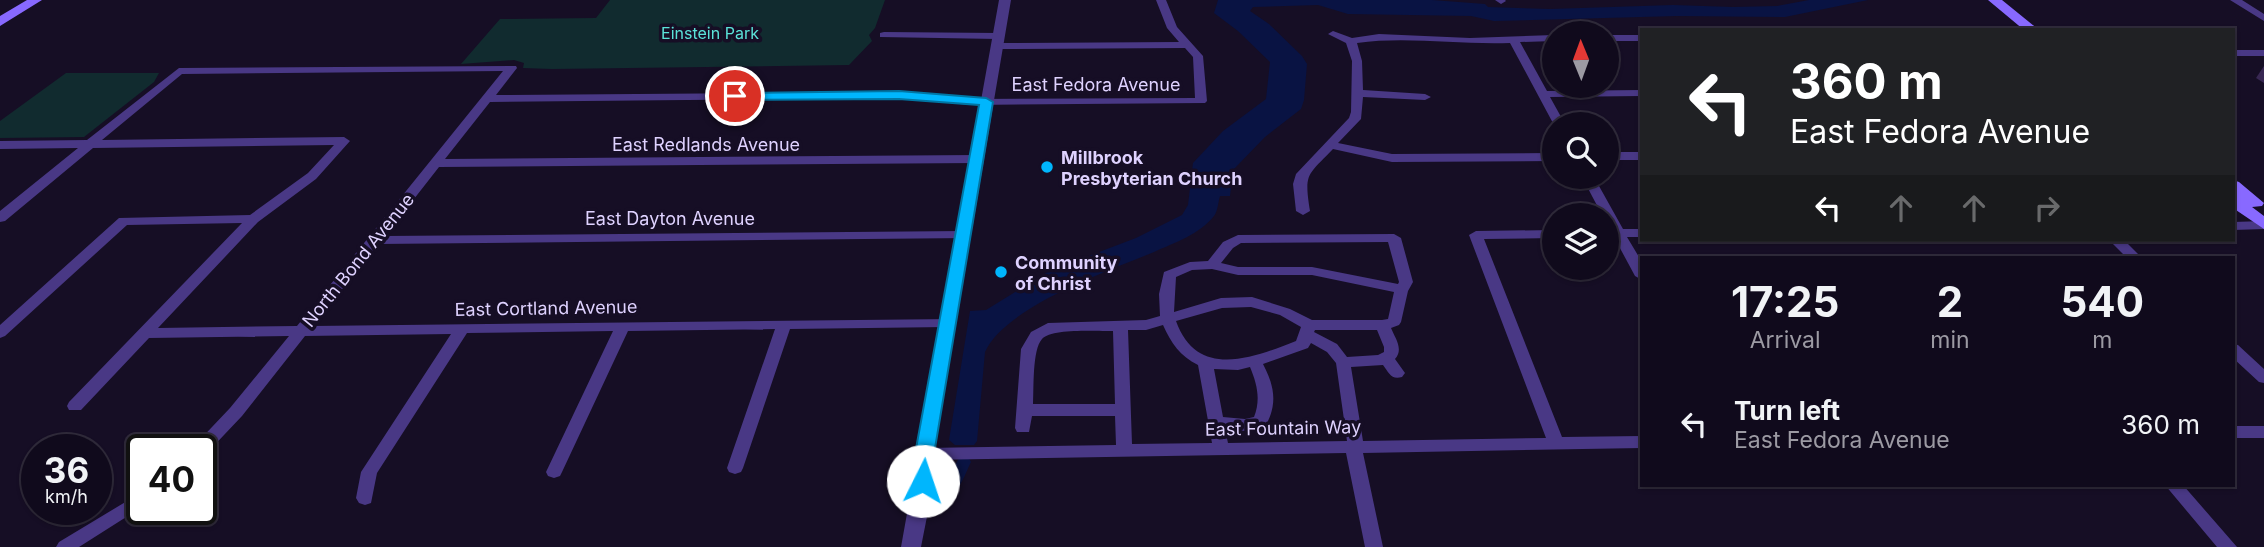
<!DOCTYPE html>
<html lang="en">
<head>
<meta charset="utf-8">
<style>
  :root { --surface:#100a1c; --page:#191325; --text:#f1f3f6; --muted:#9c9aa3; --line:#302b3b }
  body { margin:0; font-family:Inter,sans-serif; background:var(--page); color:var(--text); height:100vh; display:flex; flex-direction:column; font-size:26px; white-space:nowrap }
  * { box-sizing:border-box; margin:0 }
  p { font-size:23px; color:var(--muted) }
  .icon { flex:none; width:38px; height:38px; fill:none; stroke:currentColor; stroke-width:2; stroke-linecap:round; stroke-linejoin:round }
  .map { position:relative; flex:1; overflow:hidden }
  .sheet { position:absolute; left:1640px; top:256px; width:595px; height:231px; display:flex; flex-direction:column; background:var(--surface); border-radius:0px; box-shadow:0 2px 5px #0004,0 0 0 2px var(--line) }
  .sheet>* { flex:none }
  .hud { position:absolute; left:1640px; top:28px; width:595px; height:214px; border-radius:0px; box-shadow:0 2px 5px #0004,0 0 0 2px var(--line); background:#202124; color:#fff; overflow:hidden }
  .needle { width:46px; rotate:359deg }
  .tools { position:absolute; left:1542px; top:21px; display:grid; gap:14px }
  .tools a { display:grid; place-items:center; width:77px; height:77px; border-radius:50%; background:var(--surface); box-shadow:0 2px 5px #0004,0 0 0 2px var(--line); font-size:35px }
  .speed { position:absolute; left:21px; top:434px; display:flex; gap:14px; font-size:35px; font-weight:700; text-align:center }
  .speed>* { display:grid; place-content:center; width:91px; height:91px; border-radius:50%; background:var(--surface); box-shadow:0 2px 5px #0004,0 0 0 2px var(--line); line-height:1 }
  .speed small { font-size:18px; font-weight:400 }
  .speed .limit { border:4px solid #111; border-radius:10px; background:#fff; color:#111 }
  .pin { position:absolute; display:grid; place-items:center; width:60px; height:60px; color:#fff; margin:-30px; border:4px solid #fff; border-radius:50%; box-shadow:0 2px 7px #0007 }
  .me { position:absolute; width:77px; margin:-38px; rotate:4deg; stroke-linejoin:round; filter:drop-shadow(0 0 5px #0008) }
  .turn { display:flex; align-items:center; gap:24px; height:147px; padding:0 35px; font-size:32px }
  .turn .icon { width:91px; height:91px; stroke-width:2.5 }
  .turn b { display:block; font-size:49px; line-height:60px }
  .lanes { display:flex; align-items:center; height:66px; padding:0 35px; background:#0003; justify-content:center; gap:35px; direction:ltr }
  .lanes .off { opacity:.35 }
  .eta { display:flex; justify-content:space-evenly; align-items:center; height:119px; text-align:center }
  .eta b { font-size:42px; font-weight:700; line-height:49px }
  ul { padding:0; list-style:none }
  li { display:flex; align-items:center; gap:21px; height:98px; padding:0 35px }
  li div { flex:1 }
  li b { display:block; font-size:26px }
  li em { font-style:normal }
  .map>svg:first-child { display:block }
</style>
</head>
<body>
<div class="map">
<svg width="2264" height="547" viewBox="0 0 2264 547">
  <rect width="100%" height="100%" fill="#160e25"/>
  <path fill="#112b2f" d="M610,0h275l-10,28 -6,7 3,6 -23,24 -297,4 -29,-1 1,-5 -10,-3 -53,4 39,-45 96,-1z
    M66,73h93l-5,9 -70,55 -84,1v-17z"/>
  <path fill="#091343" d="M1218,0h214l53,4 3,3 62,2 123,-4 60,2 44,-1 32,-6h59l-83,17 -108,-1 -183,5 -23,-5 -123,-2 -30,-9 -65,2 -3,4 19,13 33,32 5,8 -3,36 -3,9 -36,28 -32,33 -3,26h-10c-2,6 -2,15 -6,20 -14,18 -40,27 -60,36 -46,19 -149,55 -169,100l-8,89 -3,4h-19l-6,-5 21,-129 16,-1 63,-39 87,-33 46,-23 6,-10 5,-42 30,-32 43,-32 4,-37 -32,-31 -24,-18z"/>
  <g fill="none" stroke-linecap="round" stroke-linejoin="round">
    <path fill="#091343" fill-rule="evenodd" d="M964,457l5,1 2,4c-7,14 -16,43 -35,38l-3,-4 14,-16 12,-22z"/>
    <path fill="#493885" fill-rule="evenodd" d="M1156,0h10l11,27 26,29 4,45 -2,2 -235,2 -71,-7 -409,4 -45,57 532,-4 6,4 -6,4 -538,4 -54,69 579,-5 5,1 2,3 -2,3 -591,6 -65,82 639,-7 2,3 -7,5 -157,2 -47,139 -2,4 -6,2 -6,-2 -2,-4 48,-139 -147,2 -66,141 -2,4 -6,2 -6,-2 -2,-4 67,-141 -146,2 -90,140 -6,30 -6,2 -6,-2 -3,-5 5,-26 90,-138 -146,2 -63,80 -36,38 -5,2v-6h-9l2,-4 36,-38 59,-72 -140,2 -68,72h-12l-2,-4 2,-4 173,-179 -115,2 -122,111 -5,2v-13l119,-107 131,-3 58,-42 26,-28 -241,3 -88,73 -5,1v-11l78,-63 -78,1v-8l87,-1 92,-72 337,-2 1,2 -21,27 403,-3 71,7 225,-1 -2,-41 -8,-9 -189,1 -5,-3 5,-3 183,-1 -12,-14zM503,71l-206,255 -139,2 100,-106 58,-43 34,-38 -6,-4 -242,3 80,-66z
      M1495,0h10l1,1 -5,3z
      M2230,0h12l22,14v7z
      M1333,31l19,7 27,-4 91,4 84,-3v6l-34,1 27,49 95,-1v6l-92,1 15,27 -11,1 -44,-82c-51,2 -103,-7 -153,0l5,18 1,29 62,4 6,3 -6,3 -62,-3 -2,22 -23,24 54,11 162,-1v8l-162,1 -59,-13c-26,27 -29,24 -23,62l-7,4 -7,-4 -3,-27 3,-10 53,-56 2,-6 1,-51 -6,-18 -18,-9z
      M884,32l114,1 5,3 -5,3 -118,-2v-4z
      M1606,35h36v6h-36z
      M2233,50h31v6h-31z
      M1606,152h36v8h-36z
      M1582,177h12l29,52h19v8h-15l15,25v18l-7,-4 -21,-39h-8v-8h4l-4,-6v-8h-4z
      M2264,221v8l-31,1v-8z
      M1554,230v8l-70,1 78,198 80,-1v12l-279,5 20,94h-18l-19,-94 -421,7 -6,-2 -2,-4 2,-4 6,-2 191,-3 -1,-29h-83l-3,16h-12l-2,-4 6,-79 10,-17 17,-9 98,-3 14,-4 -1,-22 5,-22 26,-10 18,-1 15,-19 15,-7 156,-1 7,4 12,44 -5,9 -7,31 -2,3 -8,3c4,10 13,21 4,31l10,14 -3,4c-11,3 -13,-4 -19,-12l-32,2 12,74 183,-3 -77,-203 7,-4zM1388,242l11,40 -1,2 -86,-17h-74l-17,-4 12,-15 8,-5zM1212,269l26,6h74l82,17 -6,27 -6,1h-70l-22,-11 -38,-12 -31,1 -47,14 2,-35 16,-7zM1251,307l29,8 21,12 -5,14c-43,17 -99,39 -120,-20l46,-13zM1163,325c8,18 17,31 35,40l14,78 -80,1 -4,-114h18zM1315,330h62l7,17v5l-6,3 -31,2 -10,-13 -23,-12zM1113,331l2,73h-82c1,-15 -1,-54 9,-65 9,-11 56,-8 71,-8zM1311,343l16,9 9,11 11,78 -119,2 -3,-14 20,2 21,-6c12,-22 8,-40 -3,-61l45,-16zM1250,367c7,17 11,32 4,50l-9,2 -22,-2 -9,-48 24,1z
      M2109,240h15l17,17h-15z
      M2233,344l5,1 26,24v14l-5,-1 -26,-24z
      M2233,426h31v12h-31z
      M2165,485h18l54,62h-20z
      M142,492v15l-63,40h-23l3,-5z"/>
    <path fill="#493885" fill-rule="evenodd" d="M999,0h12l-77,454v27l-13,66h-20z"/>
    <path fill="#8869ff" fill-rule="evenodd" d="M27,0h15l-42,26v-10z
      M1988,0h14l37,30h-15z
      M2233,180l6,2 25,21 -2,3 -10,1 12,9v13l-31,-21v-13l4,1 -4,-3z"/>
  </g>
  <path fill="#382753" d="M2264,66v17l-8,-5z"/>
  <path fill="#00b6fd" stroke="#0076a4" stroke-width="2" d="M899,91l87,7 7,4 -59,352 -1,27 -3,5 -7,2 -6,-2 -3,-5 1,-27 64,-349 -80,-6 -164,1 -6,-4 6,-3z"/>
  <g fill="#00b6fd" stroke="#160e25" stroke-width="2.5">
    <circle cx="1047" cy="167" r="7"/>
    <circle cx="1001" cy="272" r="7"/>
  </g>
  <g text-anchor="middle" dominant-baseline="central" stroke-width="7" stroke-linejoin="round" paint-order="stroke">
    <g font-size="16" fill="#5be2d9" stroke="#160e25">
      <text x="710" y="33">Einstein Park</text>
    </g>
    <g font-size="18" fill="#dfd2ff" stroke="#160e25">
      <text x="1096" y="84">East Fedora Avenue</text>
      <text x="706" y="144">East Redlands Avenue</text>
      <text x="670" y="218">East Dayton Avenue</text>
      <text transform="translate(358 260) rotate(-51)">North Bond Avenue</text>
      <text transform="translate(546 308) rotate(-1)">East Cortland Avenue</text>
      <text transform="translate(1283 428) rotate(-1)">East Fountain Way</text>
    </g>
    <g font-size="18" font-weight="bold" fill="#dfd2ff" stroke="#160e25" text-anchor="start">
      <text x="1061" y="157">Millbrook<tspan x="1061" dy="21">Presbyterian Church</tspan></text>
      <text x="1015" y="262">Community<tspan x="1015" dy="21">of Christ</tspan></text>
    </g>
  </g>
</svg>
<div class="tools">
<a><svg class="needle" viewBox="-14 -14 28 28"><path d="M0-13l5 13h-10z" fill="#e53935"/><path d="M0 13l5-13h-10z" fill="#9c9aa3"/></svg></a>
<a><svg class="icon" aria-label="search" viewBox="0 0 24 24"><circle cx="10" cy="10" r="6"/><path d="M15 15l6 6"/></svg></a>
<a><svg class="icon" aria-label="layers" viewBox="0 0 24 24"><path d="M12 4l9 5-9 5-9-5zM3 14l9 5 9-5"/></svg></a>
</div>
<div class="speed"><div>36<small>km/h</small></div><div class="limit">40</div></div>
<div class="pin" style="left:735px;top:96px;background:#d93025"><svg class="icon" aria-label="arrive" viewBox="0 0 24 24"><path d="M6 21V4h12l-3 4 3 4H6"/></svg></div>
<svg class="me" style="left:923px;top:481px" viewBox="-20 -20 40 40"><circle r="19" fill="#fff"/><path d="M0-13L10 11 0 6-10 11z" fill="#00b6fd"/></svg>
<div class="hud">
<div class="turn"><svg class="icon" aria-label="left" viewBox="0 0 24 24"><path d="M17 20v-9H6M10 6l-5 5 5 5"/></svg><div><b>360 m</b>East Fedora Avenue</div></div>
<div class="lanes"><svg class="icon" aria-label="left" viewBox="0 0 24 24"><path d="M17 20v-9H6M10 6l-5 5 5 5"/></svg><svg class="icon off" aria-label="ahead" viewBox="0 0 24 24"><path d="M12 20V5M6 11l6-6 6 6"/></svg><svg class="icon off" aria-label="ahead" viewBox="0 0 24 24"><path d="M12 20V5M6 11l6-6 6 6"/></svg><svg class="icon off" aria-label="right" viewBox="0 0 24 24"><path d="M7 20v-9h11M14 6l5 5-5 5"/></svg></div>
</div>
<section class="sheet">
<div class="eta">
<div><b>17:25</b><p>Arrival</p></div>
<div><b>2</b><p>min</p></div>
<div><b>540</b><p>m</p></div>
</div>
<ul>
<li><svg class="icon" aria-label="left" viewBox="0 0 24 24"><path d="M17 20v-9H6M10 6l-5 5 5 5"/></svg><div><b>Turn left</b><p>East Fedora Avenue</p></div><em>360 m</em></li>
</ul>
</section>
</div>
</body>
</html>
